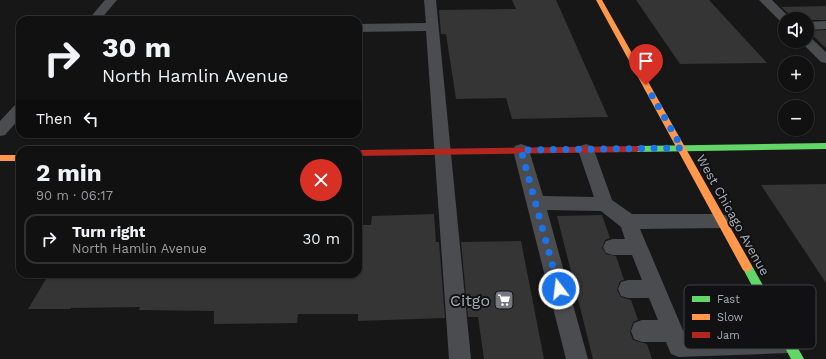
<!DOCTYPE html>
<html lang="en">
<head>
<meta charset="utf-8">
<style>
  :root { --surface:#111; --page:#1a1a1a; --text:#f1f3f6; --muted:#9c9d9f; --line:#303131 }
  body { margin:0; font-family:"Work Sans",sans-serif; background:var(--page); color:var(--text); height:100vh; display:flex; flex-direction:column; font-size:15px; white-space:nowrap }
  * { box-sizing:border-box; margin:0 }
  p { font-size:13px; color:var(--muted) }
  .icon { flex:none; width:22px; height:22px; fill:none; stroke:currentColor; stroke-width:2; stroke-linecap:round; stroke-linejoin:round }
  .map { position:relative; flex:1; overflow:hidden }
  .side { position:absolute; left:16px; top:146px; width:346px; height:132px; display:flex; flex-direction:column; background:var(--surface); border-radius:12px; box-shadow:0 1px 3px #0004,0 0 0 1px var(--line) }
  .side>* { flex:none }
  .hud { position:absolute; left:16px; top:16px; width:346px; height:122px; border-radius:12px; box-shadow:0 1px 3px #0004,0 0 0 1px var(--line); background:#111; color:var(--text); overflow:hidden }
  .fabs { position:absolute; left:778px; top:12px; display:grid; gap:8px }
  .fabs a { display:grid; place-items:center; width:36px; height:36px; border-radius:50%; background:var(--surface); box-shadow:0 1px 3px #0004,0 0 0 1px var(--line); font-size:20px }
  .pin { position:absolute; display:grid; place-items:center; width:34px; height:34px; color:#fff; margin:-41px -17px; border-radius:50% 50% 50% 0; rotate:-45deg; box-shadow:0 0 4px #0007 }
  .pin .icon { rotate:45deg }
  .me { position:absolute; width:44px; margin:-22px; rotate:345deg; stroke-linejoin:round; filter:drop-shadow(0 0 3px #0008) }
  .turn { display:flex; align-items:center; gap:14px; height:84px; padding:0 20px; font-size:18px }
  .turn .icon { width:52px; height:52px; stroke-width:2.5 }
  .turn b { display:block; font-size:28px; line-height:34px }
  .then { display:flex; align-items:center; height:38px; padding:0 20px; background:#0003; gap:8px; font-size:15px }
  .round { display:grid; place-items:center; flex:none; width:42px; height:42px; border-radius:21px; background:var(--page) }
  .head { display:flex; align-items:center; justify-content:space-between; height:68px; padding:0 20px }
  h1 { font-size:24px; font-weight:700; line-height:30px }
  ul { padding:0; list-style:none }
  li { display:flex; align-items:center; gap:12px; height:50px; margin:0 8px 6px; padding:0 12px; border:2px solid var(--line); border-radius:12px }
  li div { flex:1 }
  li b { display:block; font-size:15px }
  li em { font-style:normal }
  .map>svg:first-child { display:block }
</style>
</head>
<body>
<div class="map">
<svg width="826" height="359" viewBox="0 0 826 359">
  <rect width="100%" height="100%" fill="#171717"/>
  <path fill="#353536" d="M512,0h44l52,117 -96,2 -6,-21 -50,1 -10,-65h-5l-2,-24 77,-1z
    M636,0h73l58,63 -87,1z
    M826,6v14h-19v-1h-12l-14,-12z
    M826,30v18l-18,-17z
    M826,184v99l-65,-98z
    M434,214l2,28h3l6,76 -87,3v-7h-60l-1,9 -83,1v-13l-75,-1 1,-3 -69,1 -1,1h-42l21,-35h309v-49h13l1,-9z
    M602,215l8,23 -5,2 -3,8 4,6 10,2 8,24 -4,1 -3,9 4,7 10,3 7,20 -5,2 -3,10 3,8 14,4 5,15h-59l-36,-143z
    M521,241l23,118h-60l-6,-42h-10l-7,-75z"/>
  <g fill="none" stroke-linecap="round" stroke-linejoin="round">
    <path fill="#4b4c50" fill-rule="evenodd" d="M105,0h12l-17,20h-12z
      M424,0h12l35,359h-22l-23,-328 -68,1v-8l68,-1z
      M759,0h13l19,19h-6v4l-4,-1z
      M826,21v8l-19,1v-8z
      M807,37l4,1 15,14v11l-5,-1 -18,-18 -2,-3h6z
      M20,103v15l-15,17 -5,1v-15l15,-16z
      M521,144l6,2 2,4 14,46 51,1 -16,-47 2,-4 6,-2 6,2 2,4 18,50 20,14h89l6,2 3,5 -3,5 -6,2 -81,1 45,106 103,-4 8,3 3,8 -3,8 -8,3 -109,4 -8,-3 -5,-12h-24l-8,-3 -3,-8 3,-8 8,-3h16l-9,-22h-21l-7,-2 -3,-7 3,-7 7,-2h14l-10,-25h-19l-7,-2 -3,-6 3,-6 7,-2h12l-4,-12 -20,-16 -54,-1 41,149h-22l-53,-209 2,-4z"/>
    <path fill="#63d668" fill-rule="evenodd" d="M826,143v6l-189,3 -4,-3 4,-3z
      M747,262l4,2 53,95h-13l-49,-92 1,-3z"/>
    <path fill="#ff974d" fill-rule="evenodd" d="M596,0h6l149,264 1,3 -1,3 -4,2 -4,-2z
      M0,155h20v6h-20z"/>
    <path fill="#b3261e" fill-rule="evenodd" d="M637,146l4,3 -4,3 -279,4v-6z"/>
  </g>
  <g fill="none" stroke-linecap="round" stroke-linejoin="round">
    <path stroke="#1a73e8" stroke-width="7" stroke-dasharray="0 12.6" d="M559,289l-38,-139 161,-2 -36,-63"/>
  </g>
  <defs>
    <g id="supermarket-square" transform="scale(1)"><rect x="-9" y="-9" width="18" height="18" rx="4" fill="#757880" stroke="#111113"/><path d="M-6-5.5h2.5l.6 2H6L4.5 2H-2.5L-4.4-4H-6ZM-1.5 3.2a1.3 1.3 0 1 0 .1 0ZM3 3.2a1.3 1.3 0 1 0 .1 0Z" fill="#fff"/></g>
  </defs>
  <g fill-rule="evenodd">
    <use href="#supermarket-square" x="504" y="300"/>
  </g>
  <g text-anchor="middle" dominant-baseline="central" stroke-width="4" stroke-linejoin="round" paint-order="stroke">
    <g font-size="13" fill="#a8adb8" stroke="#111113">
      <text transform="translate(733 215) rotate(61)">West Chicago Avenue</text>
    </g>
    <g font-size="16" fill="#a8adb8" stroke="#111113" text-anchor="end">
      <text x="490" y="300">Citgo</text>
    </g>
  </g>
  <rect x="684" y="285" width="132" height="64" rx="6" fill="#111113" stroke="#3e4045" stroke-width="1"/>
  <rect x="692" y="296" width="18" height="6" fill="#63d668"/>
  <rect x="692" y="314" width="18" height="6" fill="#ff974d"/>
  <rect x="692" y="332" width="18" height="6" fill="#b3261e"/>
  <g font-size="11" fill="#a8adb8">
    <text x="717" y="303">Fast</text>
    <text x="717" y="321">Slow</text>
    <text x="717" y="339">Jam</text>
  </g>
</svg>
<div class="fabs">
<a><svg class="icon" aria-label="sound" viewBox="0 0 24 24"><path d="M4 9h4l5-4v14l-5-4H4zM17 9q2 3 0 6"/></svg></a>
<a>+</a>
<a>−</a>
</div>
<div class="pin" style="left:646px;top:85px;background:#d93025"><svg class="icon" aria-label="arrive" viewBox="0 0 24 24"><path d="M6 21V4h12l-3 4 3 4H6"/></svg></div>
<svg class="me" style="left:559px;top:289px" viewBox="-20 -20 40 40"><circle r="17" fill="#1a73e8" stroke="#fff" stroke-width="3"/><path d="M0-11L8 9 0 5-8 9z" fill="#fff"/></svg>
<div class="hud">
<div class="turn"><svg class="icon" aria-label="right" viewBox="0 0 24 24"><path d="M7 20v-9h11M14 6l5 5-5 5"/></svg><div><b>30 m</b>North Hamlin Avenue</div></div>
<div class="then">Then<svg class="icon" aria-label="left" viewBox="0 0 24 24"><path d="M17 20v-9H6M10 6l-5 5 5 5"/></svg></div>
</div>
<section class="side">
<div class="head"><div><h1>2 min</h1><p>90 m · 06:17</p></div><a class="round" style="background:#d93025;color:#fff"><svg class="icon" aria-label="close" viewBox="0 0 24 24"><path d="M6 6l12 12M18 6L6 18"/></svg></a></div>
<ul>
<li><svg class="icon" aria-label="right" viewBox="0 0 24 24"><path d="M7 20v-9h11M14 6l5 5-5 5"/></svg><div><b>Turn right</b><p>North Hamlin Avenue</p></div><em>30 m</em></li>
</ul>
</section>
</div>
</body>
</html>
